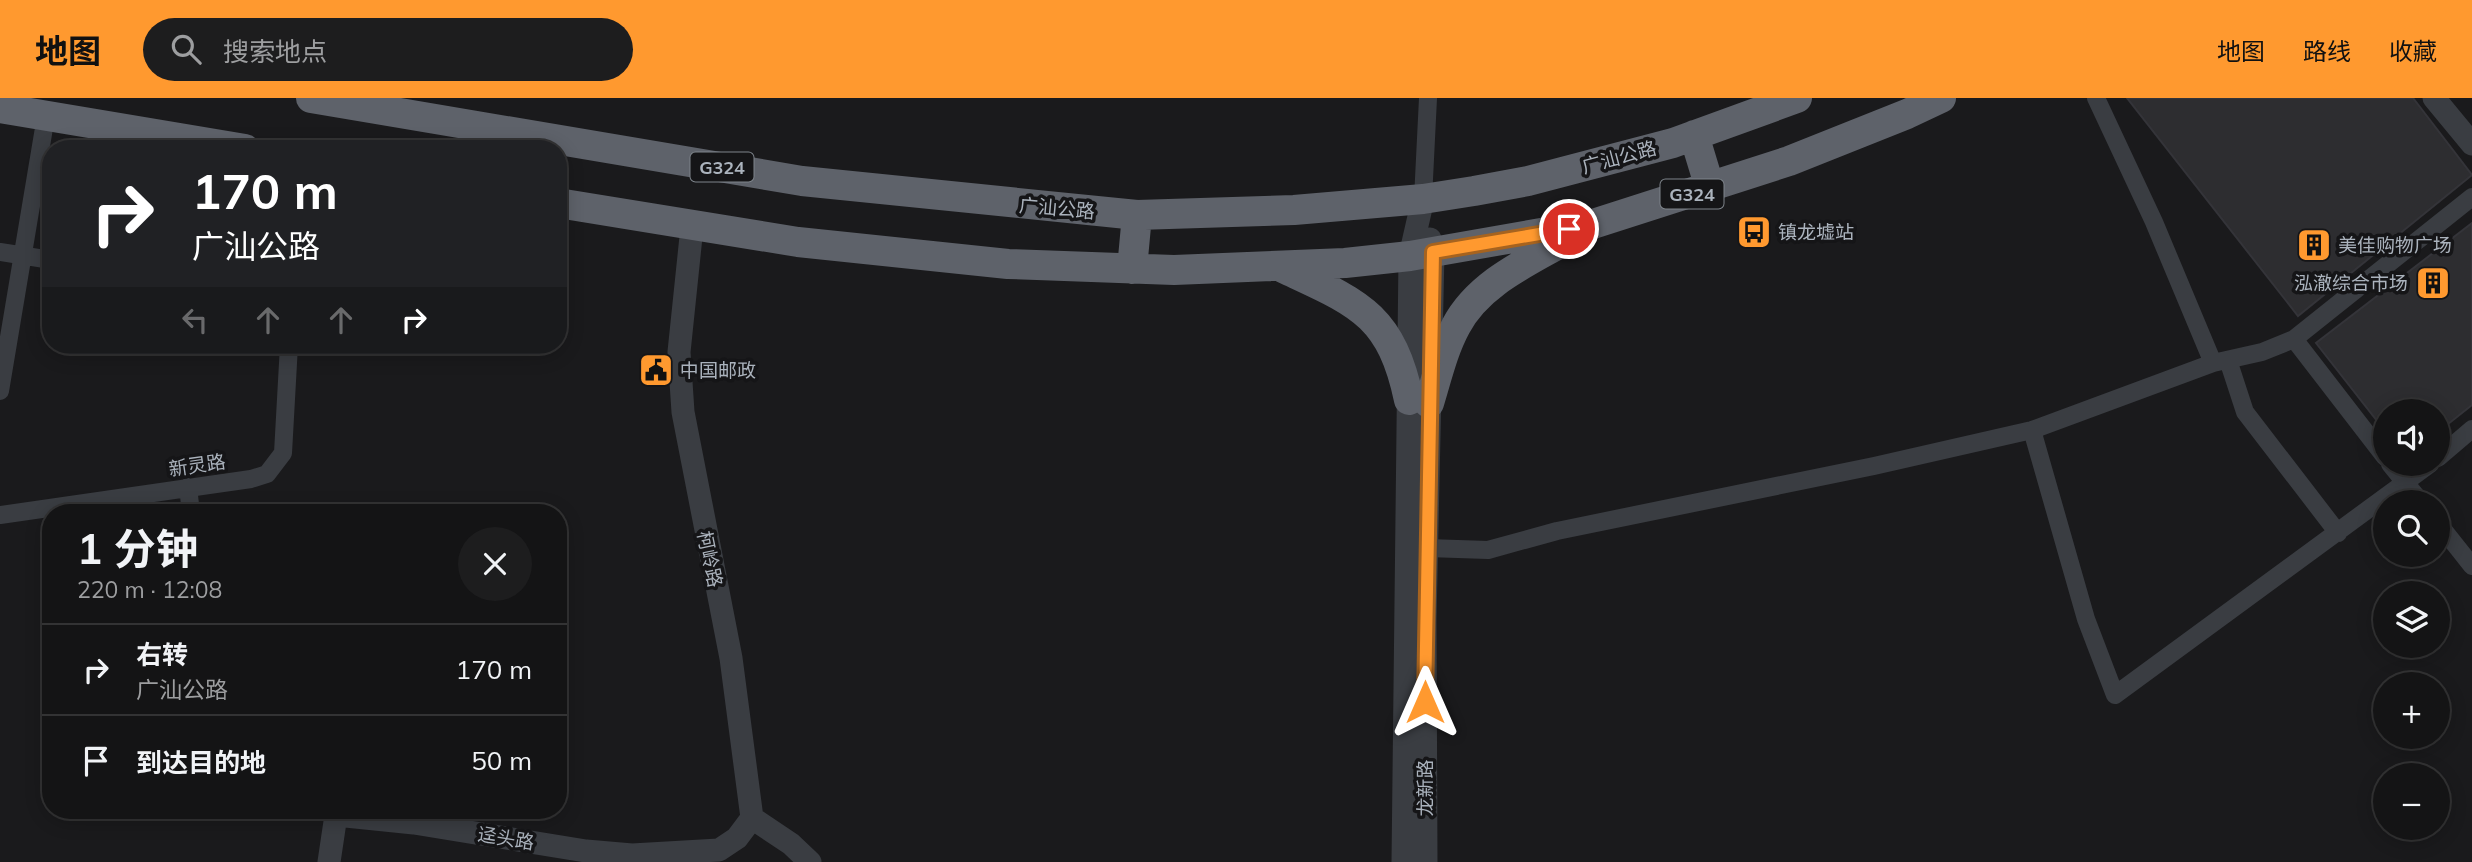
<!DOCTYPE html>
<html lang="zh">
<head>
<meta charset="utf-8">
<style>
  :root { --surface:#141415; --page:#1d1d1e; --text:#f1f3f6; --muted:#9d9ea0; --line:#333334; --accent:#ff992f }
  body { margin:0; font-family:Mulish,"Noto Sans SC",sans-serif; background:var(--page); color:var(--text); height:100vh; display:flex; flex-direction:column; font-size:26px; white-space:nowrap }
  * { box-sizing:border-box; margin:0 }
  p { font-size:23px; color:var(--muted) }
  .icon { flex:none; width:38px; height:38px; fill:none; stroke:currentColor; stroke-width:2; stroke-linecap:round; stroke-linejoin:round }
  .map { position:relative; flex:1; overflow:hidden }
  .side { position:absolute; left:42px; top:406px; width:525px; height:315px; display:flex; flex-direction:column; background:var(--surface); border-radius:28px; box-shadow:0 4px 18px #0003,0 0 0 2px var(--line) }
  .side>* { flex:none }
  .top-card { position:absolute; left:42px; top:42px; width:525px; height:214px; border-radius:28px; box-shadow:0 4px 18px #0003,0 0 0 2px var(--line); background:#202124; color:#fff; overflow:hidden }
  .tools { position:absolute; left:2373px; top:301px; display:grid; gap:14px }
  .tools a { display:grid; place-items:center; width:77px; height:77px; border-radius:50%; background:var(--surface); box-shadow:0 4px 18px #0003,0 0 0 2px var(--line); font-size:35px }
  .pin { position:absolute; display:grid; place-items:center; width:60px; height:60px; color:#fff; margin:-30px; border:4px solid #fff; border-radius:50%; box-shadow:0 2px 7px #0007 }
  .me { position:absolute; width:77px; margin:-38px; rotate:0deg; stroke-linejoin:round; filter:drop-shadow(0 0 5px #0008) }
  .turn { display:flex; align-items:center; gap:24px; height:147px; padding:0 35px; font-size:32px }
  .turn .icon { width:91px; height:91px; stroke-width:2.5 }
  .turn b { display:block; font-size:49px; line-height:60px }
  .lanes { display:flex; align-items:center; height:66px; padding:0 35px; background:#0003; justify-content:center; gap:35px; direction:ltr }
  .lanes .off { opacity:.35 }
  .round { display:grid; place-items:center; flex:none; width:74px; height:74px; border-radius:37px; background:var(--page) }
  .head { display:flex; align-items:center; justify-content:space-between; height:119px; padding:0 35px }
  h1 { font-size:42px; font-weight:700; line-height:52px }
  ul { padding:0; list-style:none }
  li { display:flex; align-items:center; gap:21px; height:91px; padding:0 35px; border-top:2px solid var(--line) }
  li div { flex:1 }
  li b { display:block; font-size:26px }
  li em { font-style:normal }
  header { display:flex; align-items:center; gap:42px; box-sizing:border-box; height:98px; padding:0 35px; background:var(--accent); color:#111 }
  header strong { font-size:33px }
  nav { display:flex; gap:38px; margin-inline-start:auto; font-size:24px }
  .search { width:490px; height:63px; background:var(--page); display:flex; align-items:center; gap:18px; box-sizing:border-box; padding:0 24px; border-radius:38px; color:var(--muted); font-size:26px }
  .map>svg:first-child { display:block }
</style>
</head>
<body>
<header>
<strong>地图</strong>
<div class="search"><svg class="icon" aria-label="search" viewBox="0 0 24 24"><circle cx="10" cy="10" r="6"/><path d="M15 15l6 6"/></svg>搜索地点</div>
<nav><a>地图</a><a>路线</a><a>收藏</a></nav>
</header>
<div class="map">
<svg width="2472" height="764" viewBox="0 0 2472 764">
  <rect width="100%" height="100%" fill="#1a1a1c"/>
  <path fill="#2d2d30" stroke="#343439" stroke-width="2" d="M2127,0h286l59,77 -174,141z
    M2472,125v182l-34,27v-21h-53v20l-69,-88z"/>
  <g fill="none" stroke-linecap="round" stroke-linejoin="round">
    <path stroke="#3a3d42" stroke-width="18" d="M2096,0l58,124 59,141 49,-11 32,-13 178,-142
      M1423,101l5,-101
      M0,154l51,8
      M2294,241l91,118
      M2228,262l17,52 93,121
      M0,293l46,-275
      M2032,332l54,189 29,76 315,-231
      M2438,360l34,-29
      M2390,366l31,38
      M188,389l3,26
      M0,417l251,-36 16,-5 16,-21 6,-108
      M2438,425l34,43
      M1427,450l61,2 69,-19 317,-65 158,-36 181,-67"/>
    <path stroke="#3a3d42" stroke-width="23" d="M2434,0l38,46
      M692,129l-13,125 4,60 48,246 21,160 39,26 19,18
      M329,764l7,-47 78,8 172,28 46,4 87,-5 18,-12 15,-20
      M1403,764l7,-606 13,-57
      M1426,764l-1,-242 8,-368 -3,-13"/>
    <path stroke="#5e626a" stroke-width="30" d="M311,0l491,83 335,34 157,-5 129,-11 51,-8 54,-10 145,-38 124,-45
      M0,10l245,41
      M1694,37l16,53
      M558,105l240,39 210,22 166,6 171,-7 65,-7 183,-32 196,-63 118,-47 34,-16
      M1132,171l5,-54
      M1285,171c73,34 106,45 124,131
      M1429,305c8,-26 14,-53 27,-77 24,-46 79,-67 122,-93"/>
  </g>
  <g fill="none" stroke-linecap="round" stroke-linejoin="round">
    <g stroke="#a6631f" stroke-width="18">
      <path id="route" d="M1425,604l8,-450 136,-23"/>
    </g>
    <use href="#route" stroke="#ff992f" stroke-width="12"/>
  </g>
  <defs>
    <g id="bus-square" transform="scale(1.75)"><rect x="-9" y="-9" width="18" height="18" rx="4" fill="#ff992f" stroke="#151517"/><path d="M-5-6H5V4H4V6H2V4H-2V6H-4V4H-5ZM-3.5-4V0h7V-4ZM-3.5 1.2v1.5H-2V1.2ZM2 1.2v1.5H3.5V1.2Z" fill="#111"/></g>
    <g id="building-square" transform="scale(1.75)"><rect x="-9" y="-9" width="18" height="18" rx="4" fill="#ff992f" stroke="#151517"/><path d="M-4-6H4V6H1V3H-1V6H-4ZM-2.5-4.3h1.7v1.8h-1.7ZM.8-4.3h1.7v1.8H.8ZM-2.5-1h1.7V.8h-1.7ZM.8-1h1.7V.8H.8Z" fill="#111"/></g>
    <g id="civic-square" transform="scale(1.75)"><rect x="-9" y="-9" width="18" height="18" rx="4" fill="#ff992f" stroke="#151517"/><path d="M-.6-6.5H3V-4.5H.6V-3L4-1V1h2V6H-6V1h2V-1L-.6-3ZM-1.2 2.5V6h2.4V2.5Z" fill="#111"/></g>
  </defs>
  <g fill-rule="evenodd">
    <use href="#bus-square" x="1754" y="134"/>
    <use href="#building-square" x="2314" y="147"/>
    <use href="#building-square" x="2433" y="185"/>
    <use href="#civic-square" x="656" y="272"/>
  </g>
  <g text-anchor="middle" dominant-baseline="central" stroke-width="7" stroke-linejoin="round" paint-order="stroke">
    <g fill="#151517" stroke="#7e848b" stroke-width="2">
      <rect x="690.5" y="54.5" width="63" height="29" rx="5"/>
      <rect x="1660.5" y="81.5" width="63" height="29" rx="5"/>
    </g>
    <g font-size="18" font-weight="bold" fill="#abb3bd">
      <text x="722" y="69">G324</text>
      <text x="1692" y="96">G324</text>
    </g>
    <g font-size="19" fill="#abb3bd" stroke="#151517">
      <text transform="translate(1619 59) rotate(-15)">广汕公路</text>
      <text transform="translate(1057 110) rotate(5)">广汕公路</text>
      <text transform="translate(197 367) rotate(-8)">新灵路</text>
      <text transform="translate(710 461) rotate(78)">柯岭路</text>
      <text transform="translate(1425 690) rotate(-90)">龙新路</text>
      <text transform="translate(506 740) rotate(9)">迳头路</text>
    </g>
    <g font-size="19" fill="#abb3bd" stroke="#151517" text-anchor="start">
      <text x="1778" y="134">镇龙墟站</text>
      <text x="2338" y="147">美佳购物广场</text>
      <text x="2408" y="185" text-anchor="end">泓澈综合市场</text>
      <text x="680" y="272">中国邮政</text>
    </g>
  </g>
</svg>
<div class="tools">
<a><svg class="icon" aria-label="sound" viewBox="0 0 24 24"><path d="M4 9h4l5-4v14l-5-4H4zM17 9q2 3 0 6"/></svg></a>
<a><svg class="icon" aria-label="search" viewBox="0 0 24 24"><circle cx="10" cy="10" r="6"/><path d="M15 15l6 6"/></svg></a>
<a><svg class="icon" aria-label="layers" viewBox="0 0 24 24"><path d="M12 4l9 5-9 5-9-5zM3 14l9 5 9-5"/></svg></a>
<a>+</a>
<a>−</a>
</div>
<div class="pin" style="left:1569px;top:131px;background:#d93025"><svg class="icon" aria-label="arrive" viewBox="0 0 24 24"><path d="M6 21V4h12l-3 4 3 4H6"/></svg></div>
<svg class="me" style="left:1425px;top:604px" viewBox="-20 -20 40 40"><path d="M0-17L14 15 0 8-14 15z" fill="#ff992f" stroke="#fff" stroke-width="4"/></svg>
<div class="top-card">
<div class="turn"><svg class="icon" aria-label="right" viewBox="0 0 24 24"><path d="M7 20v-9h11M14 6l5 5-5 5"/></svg><div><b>170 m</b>广汕公路</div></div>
<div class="lanes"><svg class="icon off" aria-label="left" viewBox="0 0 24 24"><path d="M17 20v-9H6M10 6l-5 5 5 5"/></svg><svg class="icon off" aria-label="ahead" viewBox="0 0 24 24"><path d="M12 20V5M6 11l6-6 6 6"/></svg><svg class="icon off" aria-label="ahead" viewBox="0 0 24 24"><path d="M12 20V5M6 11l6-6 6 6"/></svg><svg class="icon" aria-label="right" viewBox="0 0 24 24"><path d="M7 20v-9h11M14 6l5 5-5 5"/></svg></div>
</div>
<section class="side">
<div class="head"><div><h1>1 分钟</h1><p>220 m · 12:08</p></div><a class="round"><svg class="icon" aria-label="close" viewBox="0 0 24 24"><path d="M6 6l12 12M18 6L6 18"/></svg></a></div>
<ul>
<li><svg class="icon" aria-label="right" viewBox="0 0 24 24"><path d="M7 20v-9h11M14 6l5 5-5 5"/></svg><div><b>右转</b><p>广汕公路</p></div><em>170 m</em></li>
<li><svg class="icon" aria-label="arrive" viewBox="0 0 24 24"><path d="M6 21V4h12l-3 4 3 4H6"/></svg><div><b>到达目的地</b></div><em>50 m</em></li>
</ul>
</section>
</div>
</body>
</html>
